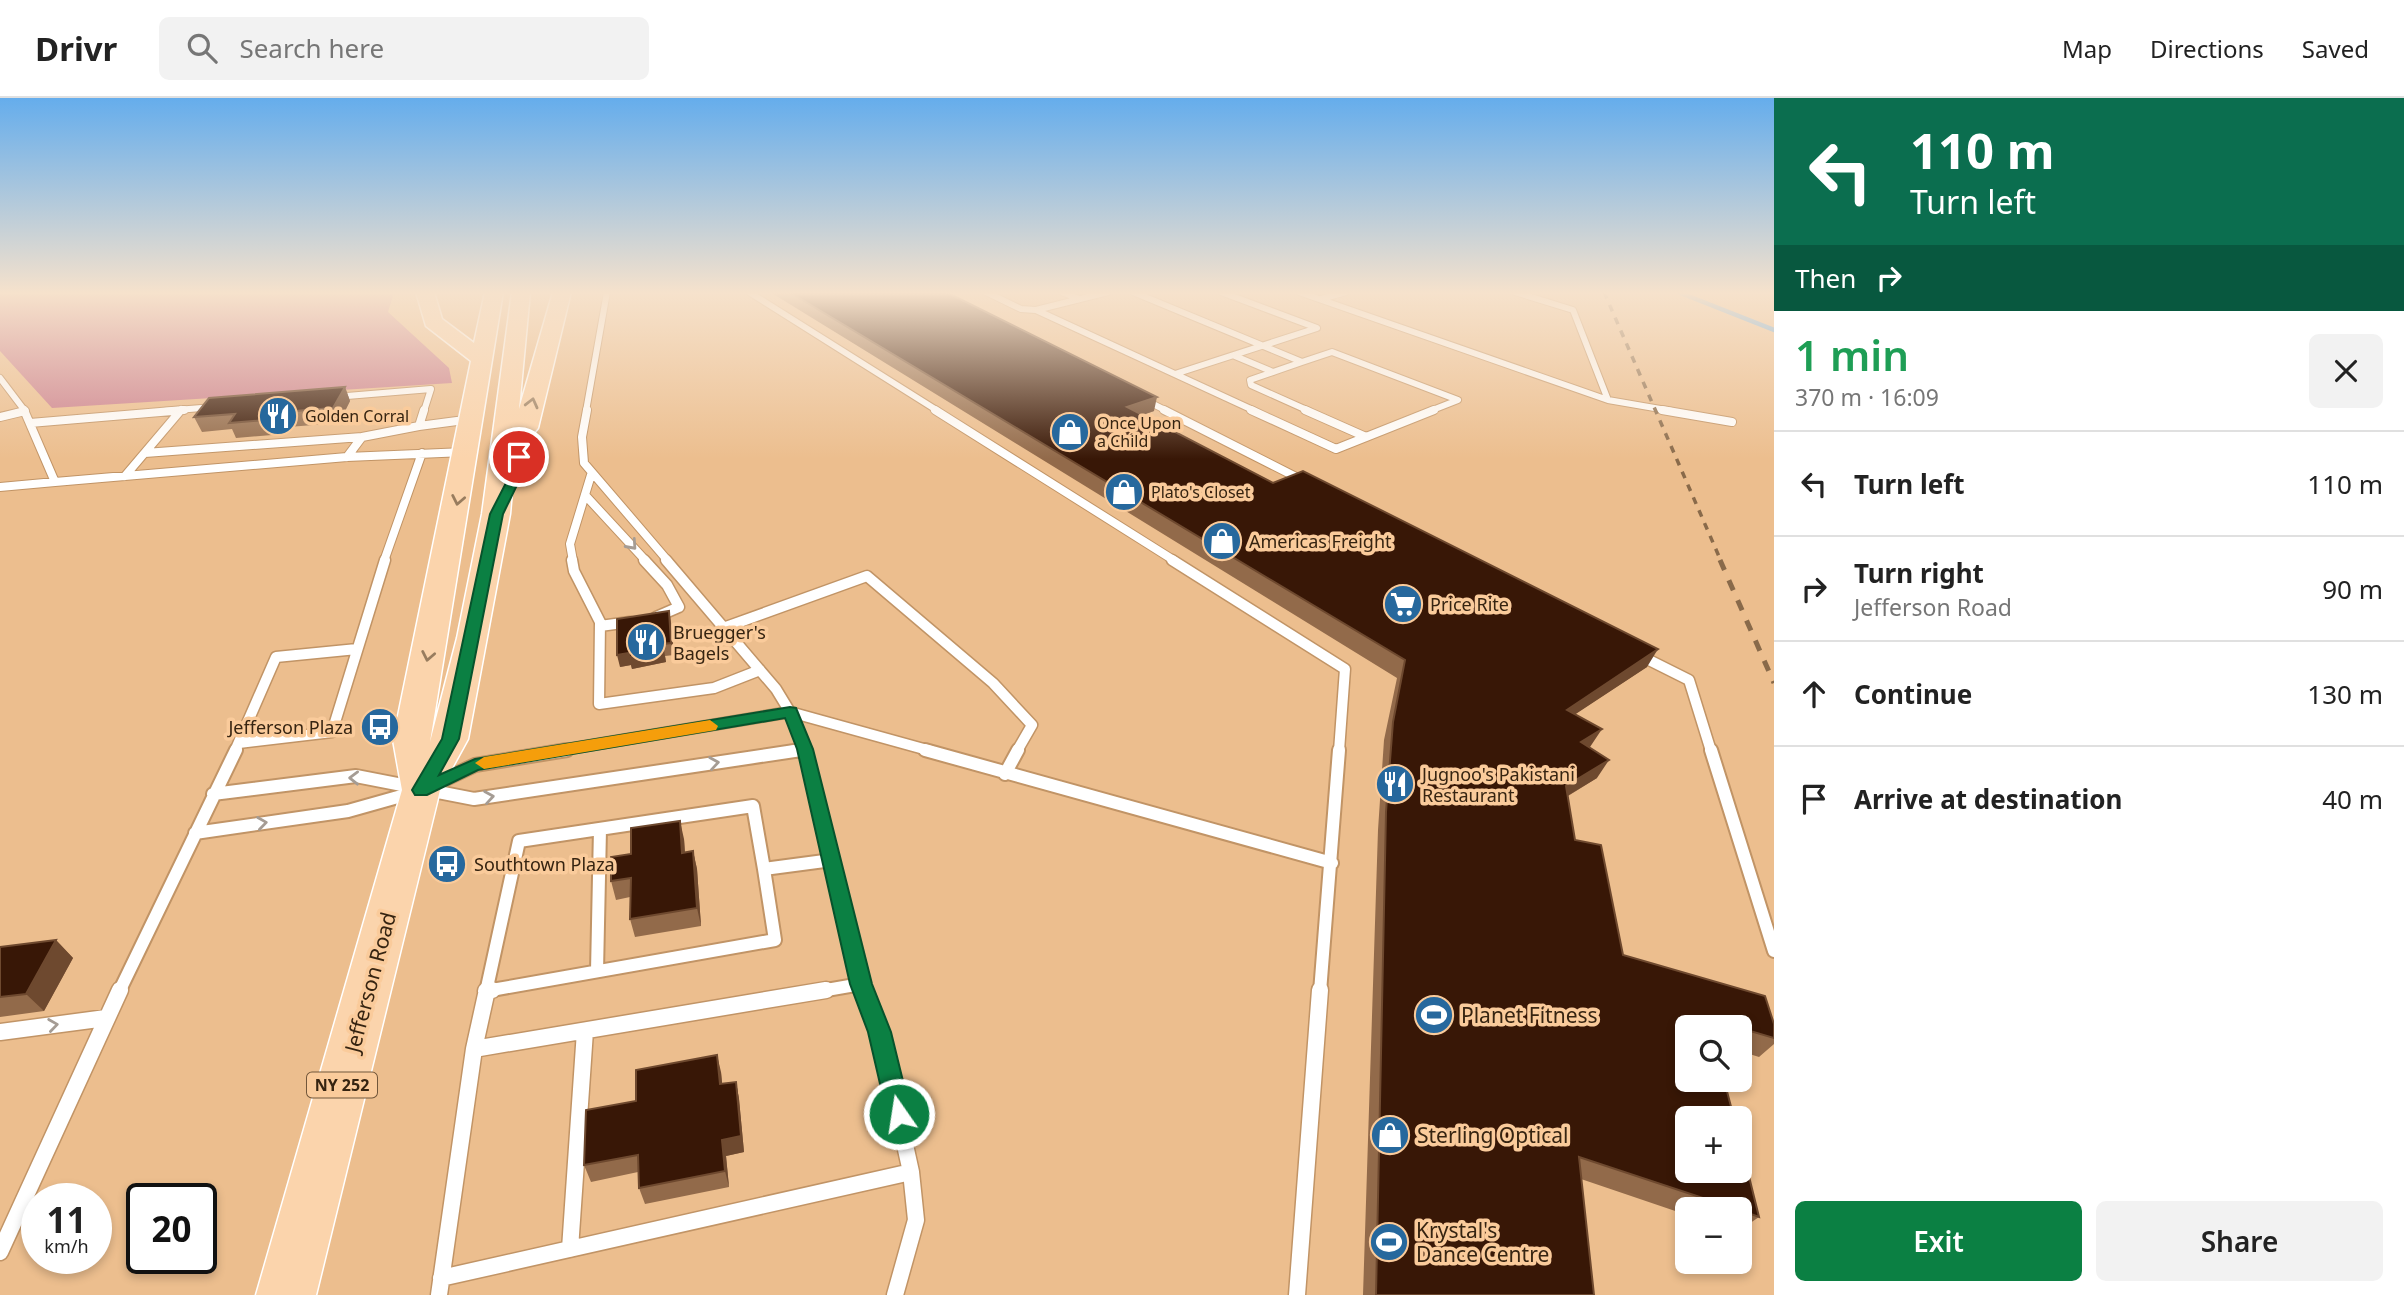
<!DOCTYPE html>
<html lang="en">
<head>
<meta charset="utf-8">
<style>
  :root { --surface:#fff; --page:#f2f2f2; --text:#222; --muted:#767676; --line:#e0e0e0; --accent:#0b8043 }
  body { margin:0; font-family:"Noto Sans",sans-serif; background:var(--page); color:var(--text); height:100vh; display:flex; flex-direction:column; font-size:26px; white-space:nowrap }
  * { box-sizing:border-box; margin:0 }
  p { font-size:23px; color:var(--muted) }
  .icon { flex:none; width:38px; height:38px; fill:none; stroke:currentColor; stroke-width:2; stroke-linecap:round; stroke-linejoin:round }
  .map { position:relative; flex:1; overflow:hidden }
  .sheet { display:flex; flex-direction:column; background:var(--surface); width:630px }
  .sheet>* { flex:none }
  .guide { background:#0b6e4f; color:#fff; overflow:hidden }
  .fabs { position:absolute; left:1675px; top:917px; display:grid; gap:14px }
  .fabs a { display:grid; place-items:center; width:77px; height:77px; border-radius:10px; background:var(--surface); box-shadow:0 4px 10px #0003; font-size:35px }
  .speed { position:absolute; left:21px; top:1085px; display:flex; gap:14px; font-size:35px; font-weight:700; text-align:center }
  .speed>* { display:grid; place-content:center; width:91px; height:91px; border-radius:50%; background:var(--surface); box-shadow:0 4px 10px #0003; line-height:1 }
  .speed small { font-size:18px; font-weight:400 }
  .speed .limit { border:4px solid #111; border-radius:10px; background:#fff; color:#111 }
  .pin { position:absolute; display:grid; place-items:center; width:60px; height:60px; color:#fff; margin:-30px; border:4px solid #fff; border-radius:50%; box-shadow:0 2px 7px #0007 }
  .me { position:absolute; width:77px; margin:-38px; rotate:347deg; stroke-linejoin:round; filter:drop-shadow(0 0 5px #0008) }
  .turn { display:flex; align-items:center; gap:24px; height:147px; padding:0 21px; font-size:32px }
  .turn .icon { width:91px; height:91px; stroke-width:2.5 }
  .turn b { display:block; font-size:49px; line-height:60px }
  .then { display:flex; align-items:center; height:66px; padding:0 21px; background:#0003; gap:14px; font-size:26px }
  .round { display:grid; place-items:center; flex:none; width:74px; height:74px; border-radius:10px; background:var(--page) }
  .summary { display:flex; align-items:center; justify-content:space-between; height:119px; padding:0 21px }
  h1 { font-size:42px; font-weight:600; line-height:52px; color:#1e9e55 }
  .action { display:flex; gap:14px; margin-top:auto; padding:14px 21px }
  .action a { flex:1; height:80px; border-radius:10px; background:var(--accent); color:#fff; font-size:28px; font-weight:600; line-height:80px; text-align:center }
  .action a+a { background:var(--page); color:var(--text) }
  ul { padding:0; list-style:none }
  li { display:flex; align-items:center; gap:21px; height:105px; padding:0 21px; border-top:2px solid var(--line) }
  li div { flex:1 }
  li b { display:block; font-size:26px }
  li em { font-style:normal }
  header { display:flex; align-items:center; gap:42px; box-sizing:border-box; height:98px; padding:0 35px; background:var(--surface); border-bottom:2px solid var(--line) }
  header strong { font-size:33px }
  nav { display:flex; gap:38px; margin-inline-start:auto; font-size:24px }
  .search { width:490px; height:63px; background:var(--page); display:flex; align-items:center; gap:18px; box-sizing:border-box; padding:0 24px; border-radius:10px; color:var(--muted); font-size:26px }
  main { display:flex; flex:1; min-height:0 }
  .map>svg:first-child { display:block }
</style>
</head>
<body>
<header>
<strong>Drivr</strong>
<div class="search"><svg class="icon" aria-label="search" viewBox="0 0 24 24"><circle cx="10" cy="10" r="6"/><path d="M15 15l6 6"/></svg>Search here</div>
<nav><a>Map</a><a>Directions</a><a>Saved</a></nav>
</header>
<main>
<div class="map">
<svg width="1774" height="1197" viewBox="0 0 1774 1197">
  <rect width="100%" height="100%" fill="#ecbe8e"/>
  <path fill="#cb7f8e" d="M0,194h394l-6,20 61,56 3,15 -400,25 -52,-57z"/>
  <g fill="none" stroke-linecap="round" stroke-linejoin="round">
    <path stroke="#41a2f1" stroke-width="4.5" d="M1678,194l96,38"/>
    <g stroke="#c19466" stroke-width="8">
      <path id="service-far4" d="M749,194l189,119
        M986,194l35,17 15,1
        M1062,194l17,7
        M1108,194l-72,18 219,101
        M1133,194l169,70 30,-10 126,48 -28,11
        M1299,194l309,108 -35,-90 -58,-18
        M1321,201l25,-7
        M1235,258l38,16
        M1302,264l-52,18 1,5 58,26
        M1175,276l142,-46 -96,-36
        M0,280l25,33
        M335,299l96,-8 -7,22
        M1145,302l22,11
        M1608,302l64,11
        M164,313l50,-4
        M586,313l21,-119"/>
    </g>
    <g stroke="#c19466" stroke-width="10">
      <path id="service-far3" d="M24,312l31,72 292,-25 118,-5
        M424,312l-5,16 53,-7
        M587,312l-5,27 2,26 84,98
        M935,312l240,151
        M1164,312l138,70
        M1251,312l85,39 98,-39
        M1305,312l61,27
        M1662,312l70,12
        M0,319l25,-6
        M30,325l154,-13
        M362,339l57,-11
        M145,355l217,-16 -15,20
        M125,378l56,-66
        M0,389l55,-5
        M585,397l61,66
        M384,463l38,-108
        M573,463l-3,-17 21,-69"/>
    </g>
    <g stroke="#c19466" stroke-width="13">
      <path id="service-far2" d="M572,462l2,11 26,51 -1,82 115,-16 46,-18
        M644,462l23,25 12,22 -23,10
        M666,462l110,129 14,23 16,39
        M1172,462l173,109 -6,82
        M600,528l30,-4
        M723,530l144,-52 126,107 39,42 -15,26
        M1639,557l50,25 22,71
        M239,645l93,-11 53,-172
        M235,653l41,-94 81,-8
        M556,653l234,-39 141,39
        M790,653l15,-2"/>
    </g>
    <g stroke="#c19466" stroke-width="16">
      <path id="service-far1" d="M805,652l59,242
        M925,652l407,113
        M1711,652l63,201
        M1005,676l13,-24
        M433,687l42,-20 92,-15
        M213,696l143,-18 118,23 327,-49
        M195,735l153,-22 64,-18
        M597,873l3,-142
        M486,893l289,-51 -11,-71
        M119,894l117,-242
        M486,894l33,-151 234,-35 11,63 68,-9
        M815,894l46,-8
        M1320,894l19,-242"/>
    </g>
    <g stroke="#c19466" stroke-width="19">
      <path id="service" d="M863,892l17,42 31,140 5,48 -21,75
        M486,893l6,-1
        M0,934l106,-14
        M474,951l13,-59
        M570,1151l15,-218
        M0,1154l120,-262
        M441,1180l470,-106
        M439,1197l35,-246 352,-59
        M1297,1197l23,-305"/>
    </g>
    <g stroke="#fff" stroke-width="3">
      <path id="primary" d="M416,194h18l8,27 32,24 11,-51h18l-73,450 27,-104 25,-124 30,-222h18l-11,117 34,-117h18l-33,136 -4,5h-17l-7,81 -42,225 -28,51 -124,505h-60l146,-505 -9,-50 78,-379 -45,-35z"/>
    </g>
    <use href="#service-far4" stroke="#fff" stroke-width="6"/>
    <use href="#service-far3" stroke="#fff" stroke-width="8"/>
    <use href="#service-far2" stroke="#fff" stroke-width="10"/>
    <use href="#service-far1" stroke="#fff" stroke-width="12"/>
    <use href="#service" stroke="#fff" stroke-width="16"/>
    <use href="#primary" fill="#fbd4ac" fill-rule="evenodd"/>
    <path stroke="#896a4a" stroke-width="3.5" stroke-dasharray="7 7" stroke-linecap="butt" d="M1604,194l117,269"/>
    <path stroke="#896a4a" stroke-width="5" stroke-dasharray="11 11" stroke-linecap="butt" d="M1720,462l54,123"/>
  </g>
  <path fill="#926a4a" d="M770,194h176l208,119 -11,4 130,68 374,184 -72,47 15,33 7,31 -29,18 7,44 48,115 151,69v20l-15,13 -19,-6v-24h-53l72,190 -19,13v-21h-53v6l-106,-36 13,116h-231l15,-465 6,-90 13,-62z
    M345,289l5,14 -11,22 -51,4 -4,7 -48,4 -4,-9 -30,3 -8,-15z
    M669,513l5,44 -9,1 1,6 -34,7 -1,-4 -11,2z
    M684,741l1,13 8,-1 4,18 4,57 -66,11 -5,-18v-22l-14,3 -5,-19 20,-27z
    M56,842l17,18 -29,53 -44,6v-70z
    M721,974l1,12 14,-2 3,17 5,53 -18,4 3,31 -84,17 -6,-16 -1,-16 -47,10 -7,-17 52,-64z"/>
  <path fill="#6e492f" d="M345,289l5,14 -11,22 -6,-15z
    M1157,299l-3,14 -30,10 3,-14z
    M282,314l6,15 -4,7 -7,-15z
    M669,513l2,12 3,32 -3,-12z
    M663,546l3,18 -34,7 -1,-4 -11,2 -3,-12 12,-2z
    M1658,551l-11,18 -91,60 11,-17z
    M1602,631l-12,18 -20,13 11,-18z
    M1609,662l-12,18 -43,26 12,-18z
    M680,723l4,18 2,32 -4,-18z
    M693,753l4,18 4,57 -4,-18z
    M56,842l17,18 -29,53 -18,-17z
    M717,957l4,17 3,30 -4,-18z
    M736,984l3,17 5,53 -18,4 3,31 -4,-16 -3,-31z"/>
  <path fill="#381706" stroke="#6e492f" stroke-width="2" d="M789,194h157l211,105 -30,10 146,76 30,-12 355,178 -91,61 35,19 -21,13 28,18 -43,26 9,54 26,5 22,110 142,41 9,28v14l-34,-10v-1l-31,-8 2,8h-24v53h37l10,38h-47v53h53v-31l19,77 -19,-7v-1h-4l-157,-52 15,138h-218l10,-483 7,-90 12,-62z
    M345,289l-12,21 -51,4 -5,7 -48,4 6,-9 -41,3 15,-19z
    M669,513l2,32 -8,1v6l-34,7v-4l-12,2v-36z
    M680,723l2,32 11,-2 4,57 -67,11 1,-41 -20,3v-24l20,-3v-26z
    M56,842l-30,54 -26,3v-50z
    M717,957l3,29 16,-2 5,54 -19,4 3,31 -86,17 -1,-33 -54,10 2,-55 50,-9v-31z"/>
  <defs><path id="oneway-chevron" d="M-2-3.5L2.5 0L-2 3.5" fill="none" stroke-width="1.6" stroke-linecap="round" stroke-linejoin="round" transform="scale(1.75)"/></defs>
  <g stroke="#987c5e">
    <use href="#oneway-chevron" transform="translate(532 305) rotate(-76)"/>
    <use href="#oneway-chevron" transform="translate(458 402) rotate(101)"/>
    <use href="#oneway-chevron" transform="translate(428 558) rotate(101)"/>
  </g>
  <g stroke="#a59c94">
    <use href="#oneway-chevron" transform="translate(632 447) rotate(48)"/>
    <use href="#oneway-chevron" transform="translate(714 665) rotate(-9)"/>
    <use href="#oneway-chevron" transform="translate(354 680) rotate(-179)"/>
    <use href="#oneway-chevron" transform="translate(489 699) rotate(-9)"/>
    <use href="#oneway-chevron" transform="translate(262 725) rotate(-8)"/>
    <use href="#oneway-chevron" transform="translate(53 927) rotate(-8)"/>
  </g>
  <linearGradient id="sky" x2="0" y2="1"><stop stop-color="#65adec"/><stop offset="0.54" stop-color="#f6e2cc"/><stop offset="1" stop-color="#f6e2cc" stop-opacity="0"/></linearGradient>
  <rect width="1774" height="361" fill="url(#sky)"/>
  <path fill="#0b8043" stroke="#07532c" stroke-width="2" d="M519,356l5,3 -5,24 -16,33 -44,225 -20,36 36,-16 315,-52 6,1 17,41 59,235 19,48 20,82 -4,8 -8,3 -8,-3 -4,-8 -19,-82 -18,-48 -53,-235 -12,-31 -307,52 -51,25h-12l-3,-5 30,-51 48,-225 17,-33 6,-24z"/>
  <path fill="#f59e0b" d="M710,622l8,6 -2,4 -232,39 -9,-6 9,-6z"/>
  <defs>
    <g id="restaurant-disc" transform="scale(2.0125)"><circle r="9.5" fill="#26689d" stroke="#facb9b"/><path d="M-5-6h1v4h1v-4h1v4h1v-4h1v5L-1.5 .5V6h-2V.5L-5-1ZM5-6V6H3V1.5H1.5Q1.5-4 5-6Z" fill="#fff"/></g>
    <g id="shop-disc" transform="scale(2.0125)"><circle r="9.5" fill="#26689d" stroke="#facb9b"/><path d="M-5-2.5h2.3a2.7 3.5 0 0 1 5.4 0H5L5.5 6h-11ZM-1.5-2.5h3a1.5 2.3 0 0 0-3 0Z" fill="#fff"/></g>
    <g id="supermarket-disc" transform="scale(2.0125)"><circle r="9.5" fill="#26689d" stroke="#facb9b"/><path d="M-6-5.5h2.5l.6 2H6L4.5 2H-2.5L-4.4-4H-6ZM-1.5 3.2a1.3 1.3 0 1 0 .1 0ZM3 3.2a1.3 1.3 0 1 0 .1 0Z" fill="#fff"/></g>
    <g id="bus-disc" transform="scale(2.0125)"><circle r="9.5" fill="#26689d" stroke="#facb9b"/><path d="M-5-6H5V4H4V6H2V4H-2V6H-4V4H-5ZM-3.5-4V0h7V-4ZM-3.5 1.2v1.5H-2V1.2ZM2 1.2v1.5H3.5V1.2Z" fill="#fff"/></g>
    <g id="stadium-disc" transform="scale(2.0125)"><circle r="9.5" fill="#26689d" stroke="#facb9b"/><path d="M0-5a6.5 5 0 1 0 0 10a6.5 5 0 1 0 0-10ZM-3.5-1.8h7v3.6h-7Z" fill="#fff"/></g>
  </defs>
  <g fill-rule="evenodd">
    <use href="#restaurant-disc" x="278" y="318"/>
    <use href="#shop-disc" x="1070" y="334"/>
    <use href="#shop-disc" x="1124" y="394"/>
    <use href="#shop-disc" x="1222" y="443"/>
    <use href="#supermarket-disc" x="1403" y="506"/>
    <use href="#restaurant-disc" x="646" y="544"/>
    <use href="#bus-disc" x="380" y="629"/>
    <use href="#restaurant-disc" x="1395" y="686"/>
    <use href="#bus-disc" x="447" y="766"/>
    <use href="#stadium-disc" x="1434" y="917"/>
    <use href="#shop-disc" x="1390" y="1037"/>
    <use href="#stadium-disc" x="1389" y="1144"/>
  </g>
  <g text-anchor="middle" dominant-baseline="central" stroke-width="7" stroke-linejoin="round" paint-order="stroke">
    <g font-size="16" fill="#362411" stroke="#facb9b" text-anchor="start">
      <text x="305" y="318">Golden Corral</text>
      <text x="1097" y="325">Once Upon<tspan x="1097" dy="18">a Child</tspan></text>
      <text x="1151" y="394">Plato's Closet</text>
    </g>
    <rect fill="#facb9b" stroke="#71563a" stroke-width="2" x="307" y="974.5" width="70" height="25" rx="5"/>
    <g font-size="16" font-weight="bold" fill="#362411">
      <text x="342" y="987">NY 252</text>
    </g>
    <g font-size="18" fill="#362411" stroke="#facb9b" text-anchor="start">
      <text x="1249" y="443">Americas Freight</text>
      <text x="1430" y="506">Price Rite</text>
      <text x="673" y="534">Bruegger's<tspan x="673" dy="21">Bagels</tspan></text>
      <text x="353" y="629" text-anchor="end">Jefferson Plaza</text>
      <text x="1422" y="676">Jugnoo's Pakistani<tspan x="1422" dy="21">Restaurant</tspan></text>
      <text x="474" y="766">Southtown Plaza</text>
    </g>
    <g font-size="21" fill="#362411" stroke="#facb9b">
      <text transform="translate(370 884) rotate(-75)">Jefferson Road</text>
    </g>
    <g font-size="21" fill="#362411" stroke="#facb9b" text-anchor="start">
      <text x="1461" y="917">Planet Fitness</text>
      <text x="1417" y="1037">Sterling Optical</text>
      <text x="1416" y="1132">Krystal's<tspan x="1416" dy="24">Dance Centre</tspan></text>
    </g>
  </g>
</svg>
<div class="fabs">
<a><svg class="icon" aria-label="search" viewBox="0 0 24 24"><circle cx="10" cy="10" r="6"/><path d="M15 15l6 6"/></svg></a>
<a>+</a>
<a>−</a>
</div>
<div class="speed"><div>11<small>km/h</small></div><div class="limit">20</div></div>
<div class="pin" style="left:519px;top:359px;background:#d93025"><svg class="icon" aria-label="arrive" viewBox="0 0 24 24"><path d="M6 21V4h12l-3 4 3 4H6"/></svg></div>
<svg class="me" style="left:899px;top:1016px" viewBox="-20 -20 40 40"><circle r="17" fill="#0b8043" stroke="#fff" stroke-width="3"/><path d="M0-11L8 9 0 5-8 9z" fill="#fff"/></svg>
</div>
<section class="sheet">
<div class="guide">
<div class="turn"><svg class="icon" aria-label="left" viewBox="0 0 24 24"><path d="M17 20v-9H6M10 6l-5 5 5 5"/></svg><div><b>110 m</b>Turn left</div></div>
<div class="then">Then<svg class="icon" aria-label="right" viewBox="0 0 24 24"><path d="M7 20v-9h11M14 6l5 5-5 5"/></svg></div>
</div>
<div class="summary"><div><h1>1 min</h1><p>370 m · 16:09</p></div><a class="round"><svg class="icon" aria-label="close" viewBox="0 0 24 24"><path d="M6 6l12 12M18 6L6 18"/></svg></a></div>
<ul>
<li><svg class="icon" aria-label="left" viewBox="0 0 24 24"><path d="M17 20v-9H6M10 6l-5 5 5 5"/></svg><div><b>Turn left</b></div><em>110 m</em></li>
<li><svg class="icon" aria-label="right" viewBox="0 0 24 24"><path d="M7 20v-9h11M14 6l5 5-5 5"/></svg><div><b>Turn right</b><p>Jefferson Road</p></div><em>90 m</em></li>
<li><svg class="icon" aria-label="ahead" viewBox="0 0 24 24"><path d="M12 20V5M6 11l6-6 6 6"/></svg><div><b>Continue</b></div><em>130 m</em></li>
<li><svg class="icon" aria-label="arrive" viewBox="0 0 24 24"><path d="M6 21V4h12l-3 4 3 4H6"/></svg><div><b>Arrive at destination</b></div><em>40 m</em></li>
</ul>
<div class="action"><a>Exit</a><a>Share</a></div>
</section>
</main>
</body>
</html>
